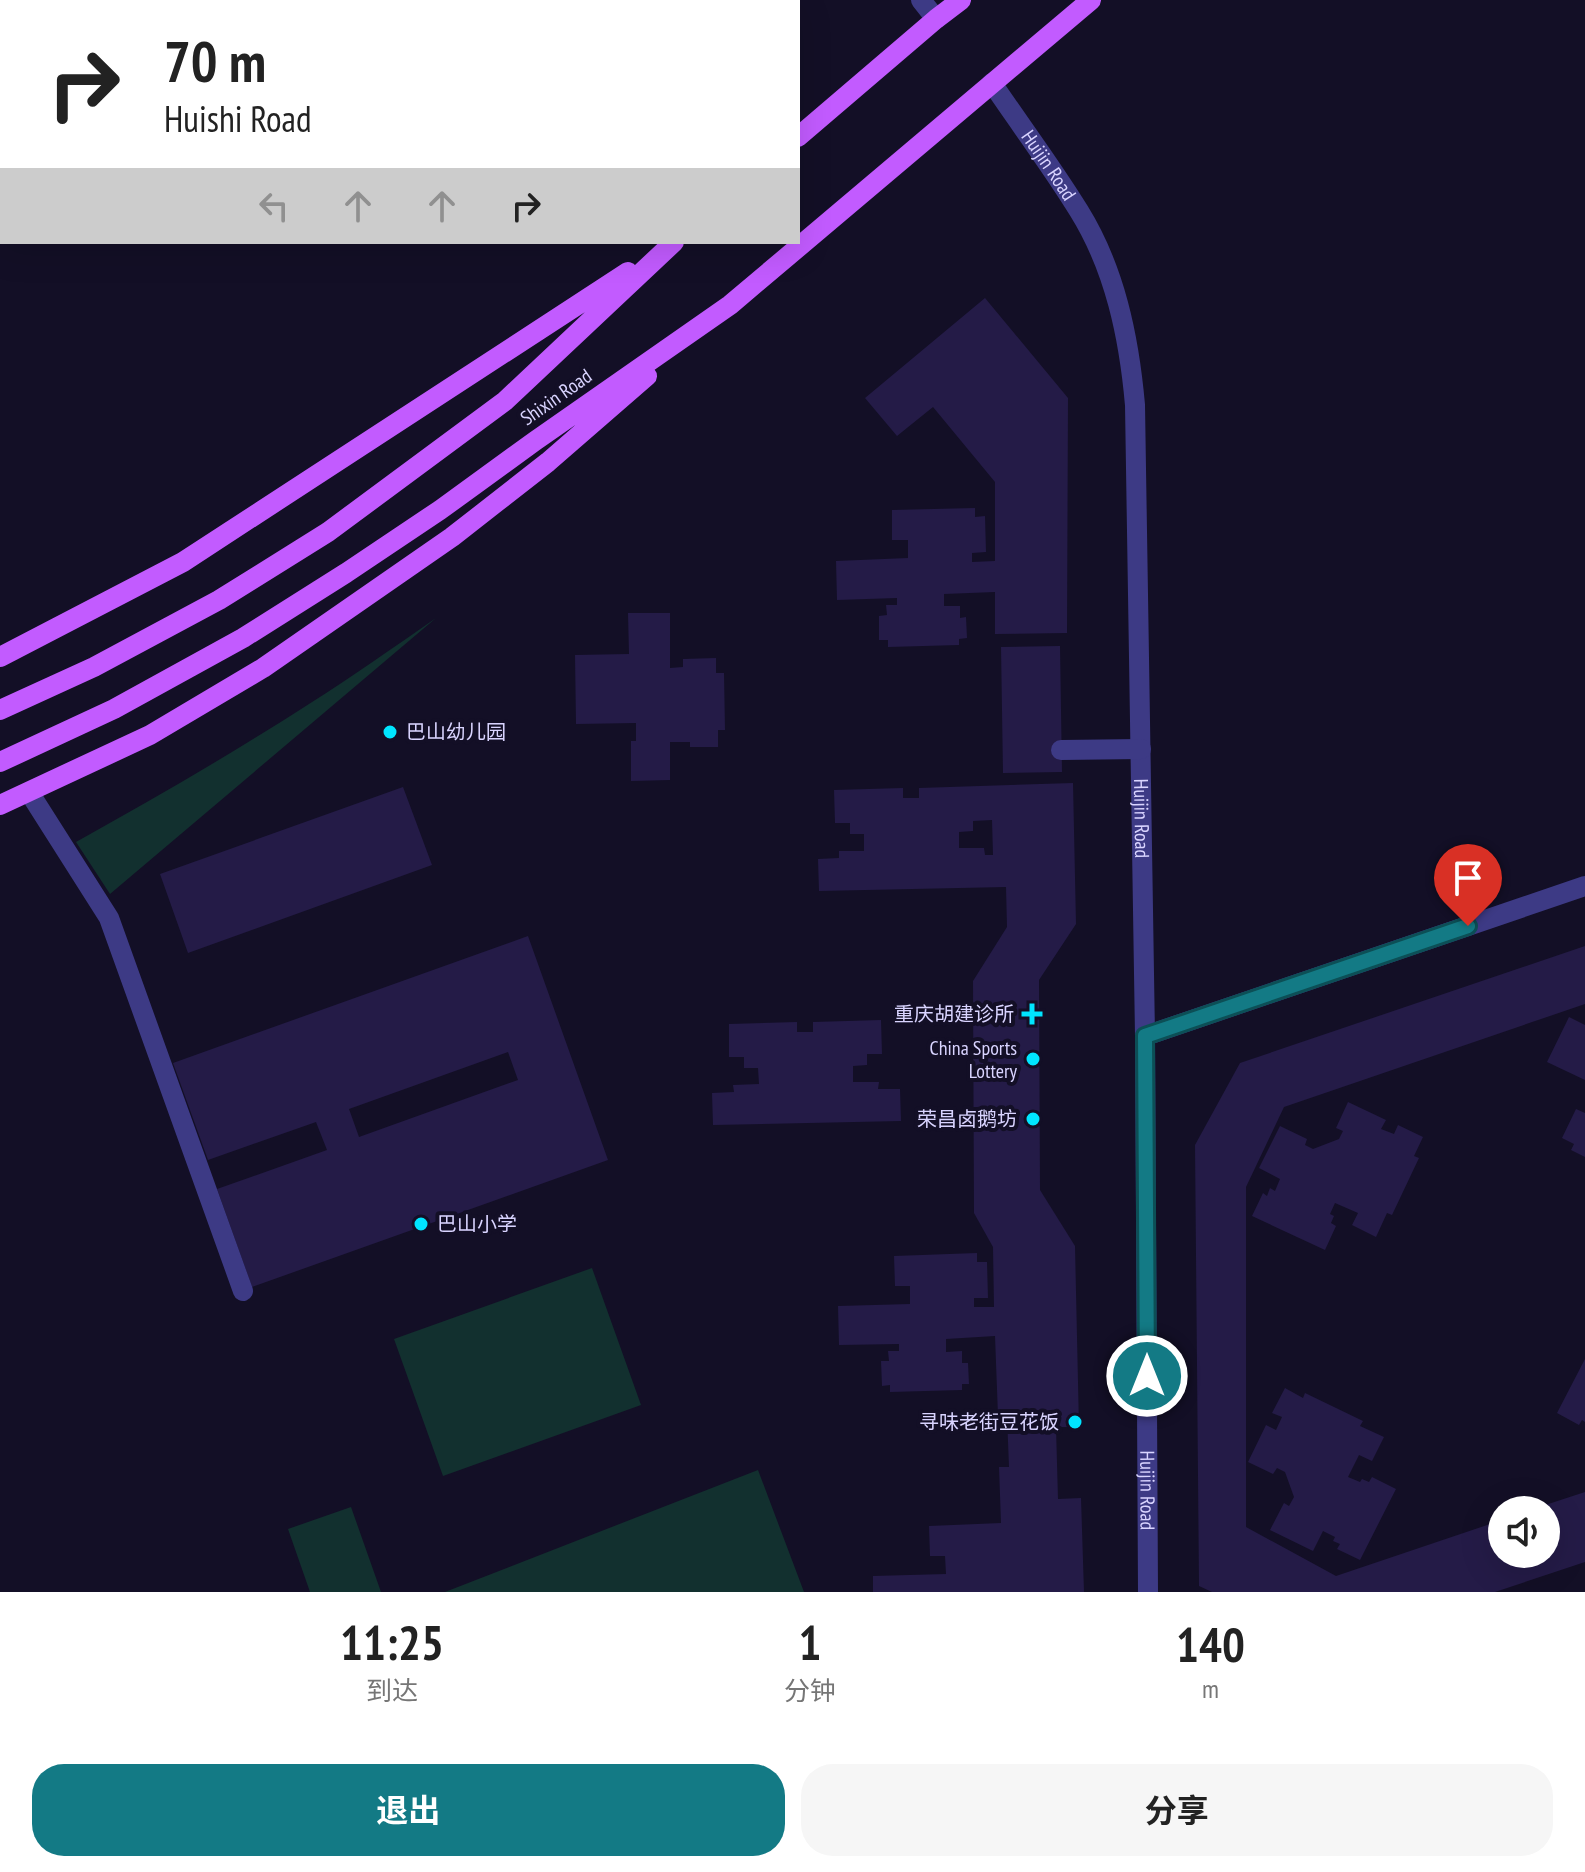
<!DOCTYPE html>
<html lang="zh">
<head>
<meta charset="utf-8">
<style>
  :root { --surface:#fff; --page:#f6f6f6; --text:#222; --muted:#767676; --accent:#137a85 }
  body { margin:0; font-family:"PT Sans Narrow","Noto Sans SC",sans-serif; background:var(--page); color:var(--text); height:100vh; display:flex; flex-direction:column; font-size:30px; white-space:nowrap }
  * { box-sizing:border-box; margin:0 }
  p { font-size:26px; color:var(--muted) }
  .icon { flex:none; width:44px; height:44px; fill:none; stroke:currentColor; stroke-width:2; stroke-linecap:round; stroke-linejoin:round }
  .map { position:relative; height:1592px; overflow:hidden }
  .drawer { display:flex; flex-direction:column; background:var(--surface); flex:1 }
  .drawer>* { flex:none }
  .top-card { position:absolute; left:0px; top:0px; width:800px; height:244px; box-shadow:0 8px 32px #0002; background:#fff; color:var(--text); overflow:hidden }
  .tools { position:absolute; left:1488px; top:1496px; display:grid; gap:16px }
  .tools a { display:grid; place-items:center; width:72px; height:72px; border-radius:50%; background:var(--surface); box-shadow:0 8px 32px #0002; font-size:40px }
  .pin { position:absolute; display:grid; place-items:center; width:68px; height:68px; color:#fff; margin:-82px -34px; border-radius:50% 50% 50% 0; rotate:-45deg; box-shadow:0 0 8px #0007 }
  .pin .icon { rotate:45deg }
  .me { position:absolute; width:88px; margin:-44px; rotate:0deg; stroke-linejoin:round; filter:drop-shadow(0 0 6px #0008) }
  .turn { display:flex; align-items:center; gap:28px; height:168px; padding:0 32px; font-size:36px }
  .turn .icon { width:104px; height:104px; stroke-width:2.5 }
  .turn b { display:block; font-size:56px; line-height:68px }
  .lanes { display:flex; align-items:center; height:76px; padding:0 32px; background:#0003; justify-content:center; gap:40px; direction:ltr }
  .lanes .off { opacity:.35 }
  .eta { display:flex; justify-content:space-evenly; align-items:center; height:136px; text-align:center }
  .eta b { font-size:48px; font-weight:700; line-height:56px }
  .button { display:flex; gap:16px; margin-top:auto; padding:16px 32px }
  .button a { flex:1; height:92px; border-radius:32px; background:var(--accent); color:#fff; font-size:32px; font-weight:700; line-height:92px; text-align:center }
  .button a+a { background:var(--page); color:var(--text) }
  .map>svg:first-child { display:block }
</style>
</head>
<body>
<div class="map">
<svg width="1585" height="1592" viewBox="0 0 1585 1592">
  <rect width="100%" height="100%" fill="#130f26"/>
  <path fill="#12302f" d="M436,618l-326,276 -34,-52c79,-44 157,-89 233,-138 43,-27 85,-57 127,-86z
    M592,1268l49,137 -198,71 -49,-137z
    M758,1470l46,122h-359z
    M351,1507l30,85h-71l-22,-63z"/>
  <path fill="#241b47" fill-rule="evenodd" d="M985,298l83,100 -1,235 -72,1v-42l-51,2v12h16v12l6,-1 1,21 -8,1v6l-71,2v-7h-9v-24l8,-1 -1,-10h11v-7l-60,2 -1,-39 72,-3v-18h-16v-30l83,-2v9l10,-1 1,36 -14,1v9l23,-1v-79l-62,-75 -36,29 -32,-38z
    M628,613h42v55l13,-1v-8l33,-1v15h8l1,57h-7v17h-28v-5h-20v38l-39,1v-40h5v-18l-60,1 -1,-69 54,-1z
    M1060,646l2,126 -59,1 -2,-126z
    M1073,783l3,141 -37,56 1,210 35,56 4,181h-23l2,72 23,-1 3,94h-211v-16l73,-2 -1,-18h-15l-1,-30 72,-3 -2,-56h10l-2,-51h-9l-3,-80 -49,3v13l16,-1v12h6l1,21h-7v6l-72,2v-7l-8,1 -1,-25h8l-1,-10h11v-7l-60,1 -1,-39 72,-2v-18h-15l-1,-30 83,-3v9h10l1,36h-14v9h20l-1,-60 -19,-34 -1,-232 34,-54 -1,-40 -187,4 -1,-32 21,-1v-7h25v-17h-14v-11h-15l-1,-33 69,-2v10h16v-10zM992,820l1,35h-8l-1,-7h-25v-16l14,-1v-10z
    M403,787l29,78 -244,88 -28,-79z
    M528,936l80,224 -356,127 -35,-98 110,-39 -11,-28 -108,38 -35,-97zM508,1052l10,28 -159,57 -10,-28z
    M1585,946v58l-301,103 -38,80v340l90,49 166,-56v34h44v-44l-13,-1 52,-17v70l-90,30h-283l-13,-6 -4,-441 45,-82z
    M1569,1017l16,8v55l-38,-18z
    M881,1020l1,34h-15v11l-14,1v16h26l-1,7h22l1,32 -188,4 -1,-32 22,-1 -1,-7 26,-1 -1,-16h-14v-11h-15v-33l68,-2v10h16v-10z
    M1348,1102l38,18 -5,9 13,5 4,-9 25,12 -9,19 5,2 -27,57 -5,-2 -11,24 -24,-12 6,-12 -23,-10 -5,11 4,2 -3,7 5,3 -11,24 -73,-34 11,-23 4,3 3,-8 5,3 5,-12 -21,-11 21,-42 27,13 -2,6 8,4 26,-10 4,-8 -7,-3z
    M1576,1109l9,4v44l-14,-7 3,-6 -12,-6z
    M1585,1359v63l-3,-2 -3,5 -22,-12z
    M1285,1388l18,10 2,-5 58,28 -3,5 24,11 -12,24 -13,-6 -11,22 12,5 2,-3 7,3 3,-5 24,12 -36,71 -23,-11 3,-5 -7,-3 2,-4 -12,-6 -10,20 -43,-21 14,-27 5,3 5,-9 -9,-25 -8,-4 -4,6 -25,-12 18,-37 10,5 6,-13 -10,-4z"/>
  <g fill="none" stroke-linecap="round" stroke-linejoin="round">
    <g stroke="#3d3a85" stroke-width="20">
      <path d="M921,0l15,19"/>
      <path id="s1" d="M992,83c29,43 60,84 87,128 36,58 50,126 56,194l10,631 3,556"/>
      <path d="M1061,750l80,-1"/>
      <path d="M29,792l80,126 134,373"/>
      <path d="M1145,1036l440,-150"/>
    </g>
    <path stroke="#c25bff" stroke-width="20" d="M798,137l138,-118 25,-19
      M0,657l183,-95 445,-290
      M0,710l94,-43 125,-67 109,-68 177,-131 169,-159
      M0,762l114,-53 129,-71 103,-65 94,-63 95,-69 195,-136 361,-305
      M0,805l150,-70 113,-67 189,-131 96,-75 99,-86"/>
  </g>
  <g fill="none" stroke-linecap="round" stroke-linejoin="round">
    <g stroke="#0c4f56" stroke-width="20">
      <path id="route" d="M1147,1376l-2,-340 323,-110"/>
    </g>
    <use href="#route" stroke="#137a85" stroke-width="14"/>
  </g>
  <g fill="#00e5ff" stroke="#130f26" stroke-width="3">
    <circle cx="390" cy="732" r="8"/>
    <path d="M1028 1002h8v8h8v8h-8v8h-8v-8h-8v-8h8z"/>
    <circle cx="1033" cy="1059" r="8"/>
    <circle cx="1033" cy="1119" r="8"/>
    <circle cx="421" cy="1224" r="8"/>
    <circle cx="1075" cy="1422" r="8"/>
  </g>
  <g text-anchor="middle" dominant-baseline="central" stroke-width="8" stroke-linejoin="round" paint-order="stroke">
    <g font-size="20" fill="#d9d4ff" stroke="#130f26">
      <text stroke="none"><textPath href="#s1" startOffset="100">Huijin Road</textPath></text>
      <text transform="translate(556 397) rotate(-35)">Shixin Road</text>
      <text stroke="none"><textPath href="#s1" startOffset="772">Huijin Road</textPath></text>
      <text stroke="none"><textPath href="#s1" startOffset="1444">Huijin Road</textPath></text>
    </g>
    <g font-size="20" fill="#d9d4ff" stroke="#130f26" text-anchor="end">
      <text x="406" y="732" text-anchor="start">巴山幼儿园</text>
      <text x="1014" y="1014">重庆胡建诊所</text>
      <text x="1017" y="1048">China Sports<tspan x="1017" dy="23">Lottery</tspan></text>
      <text x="1017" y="1119">荣昌卤鹅坊</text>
      <text x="437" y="1224" text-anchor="start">巴山小学</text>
      <text x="1059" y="1422">寻味老街豆花饭</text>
    </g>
  </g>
</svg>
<div class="tools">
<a><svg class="icon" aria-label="sound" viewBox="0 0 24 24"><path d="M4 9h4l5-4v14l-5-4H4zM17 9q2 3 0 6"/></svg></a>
</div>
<div class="pin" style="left:1468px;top:926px;background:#d93025"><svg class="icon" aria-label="arrive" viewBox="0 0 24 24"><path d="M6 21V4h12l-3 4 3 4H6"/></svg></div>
<svg class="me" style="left:1147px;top:1376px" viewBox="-20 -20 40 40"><circle r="17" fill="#137a85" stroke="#fff" stroke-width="3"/><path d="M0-11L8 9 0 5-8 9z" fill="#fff"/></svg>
<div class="top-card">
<div class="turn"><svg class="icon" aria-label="right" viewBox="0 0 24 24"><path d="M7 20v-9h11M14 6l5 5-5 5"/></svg><div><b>70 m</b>Huishi Road</div></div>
<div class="lanes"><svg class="icon off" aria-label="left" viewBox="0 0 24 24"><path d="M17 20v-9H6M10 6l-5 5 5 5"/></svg><svg class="icon off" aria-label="ahead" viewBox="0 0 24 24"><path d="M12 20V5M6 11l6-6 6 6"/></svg><svg class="icon off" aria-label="ahead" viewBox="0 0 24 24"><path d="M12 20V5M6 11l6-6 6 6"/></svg><svg class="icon" aria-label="right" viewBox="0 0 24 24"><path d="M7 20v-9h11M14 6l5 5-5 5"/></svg></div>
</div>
</div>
<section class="drawer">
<div class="eta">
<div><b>11:25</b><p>到达</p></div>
<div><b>1</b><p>分钟</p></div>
<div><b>140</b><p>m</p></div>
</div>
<div class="button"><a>退出</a><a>分享</a></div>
</section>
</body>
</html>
